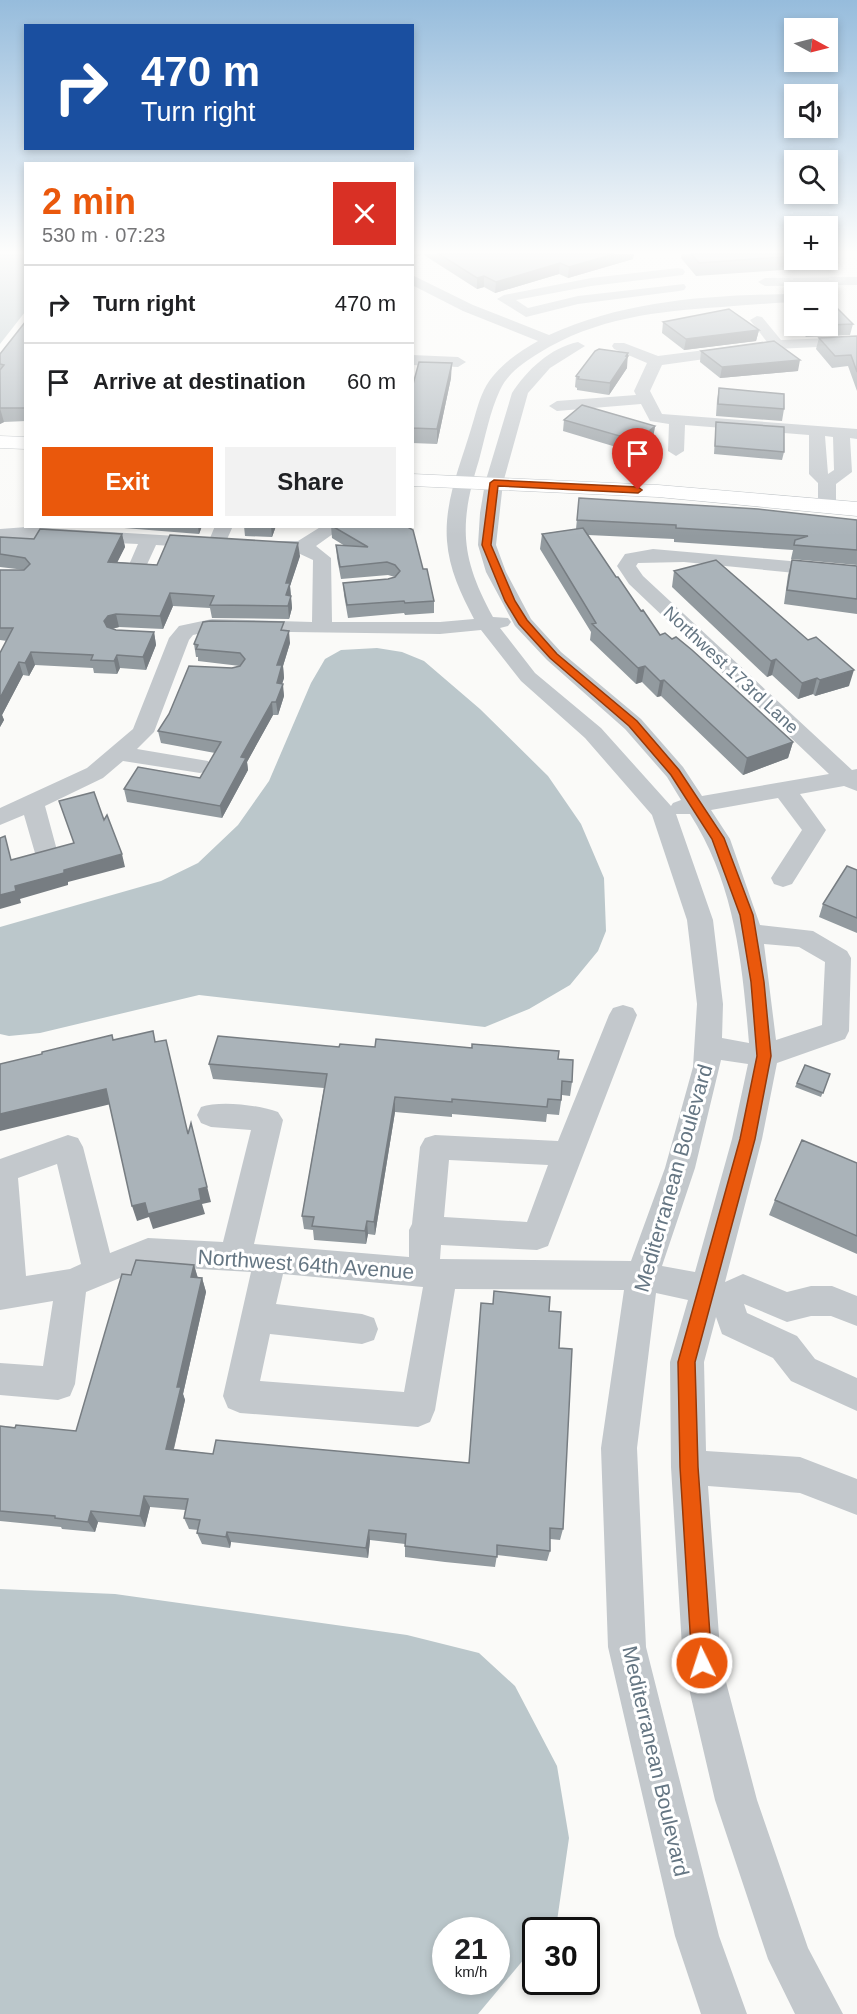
<!DOCTYPE html>
<html lang="en">
<head>
<meta charset="utf-8">
<style>
  :root { --surface:#fff; --page:#f2f2f2; --text:#202124; --muted:#757577; --line:#e0e0e0; --accent:#ea580c }
  body { margin:0; font-family:Helvetica,sans-serif; background:var(--page); color:var(--text); height:100vh; display:flex; flex-direction:column; font-size:22px; white-space:nowrap }
  * { box-sizing:border-box; margin:0 }
  p { font-size:20px; color:var(--muted) }
  .icon { flex:none; width:33px; height:33px; fill:none; stroke:currentColor; stroke-width:2; stroke-linecap:round; stroke-linejoin:round }
  .map { position:relative; flex:1; overflow:hidden }
  .details { position:absolute; left:24px; top:162px; width:390px; height:366px; display:flex; flex-direction:column; background:var(--surface); border-radius:0px; box-shadow:0 3px 9px #0003 }
  .details>* { flex:none }
  .hud { position:absolute; left:24px; top:24px; width:390px; height:126px; border-radius:0px; box-shadow:0 3px 9px #0003; background:#1a4fa0; color:#fff; overflow:hidden }
  .needle { width:39px; rotate:97deg }
  .buttons { position:absolute; left:784px; top:18px; display:grid; gap:12px }
  .buttons a { display:grid; place-items:center; width:54px; height:54px; border-radius:0px; background:var(--surface); box-shadow:0 3px 9px #0003; font-size:30px }
  .speed { position:absolute; left:432px; top:1917px; display:flex; gap:12px; font-size:30px; font-weight:700; text-align:center }
  .speed>* { display:grid; place-content:center; width:78px; height:78px; border-radius:50%; background:var(--surface); box-shadow:0 3px 9px #0003; line-height:1 }
  .speed small { font-size:15px; font-weight:400 }
  .speed .limit { border:3px solid #111; border-radius:9px; background:#fff; color:#111 }
  .pin { position:absolute; display:grid; place-items:center; width:51px; height:51px; color:#fff; margin:-62px -26px; border-radius:50% 50% 50% 0; rotate:-45deg; box-shadow:0 0 6px #0007 }
  .pin .icon { rotate:45deg }
  .me { position:absolute; width:66px; margin:-33px; rotate:356deg; stroke-linejoin:round; filter:drop-shadow(0 0 4px #0008) }
  .turn { display:flex; align-items:center; gap:21px; height:126px; padding:0 18px; font-size:27px }
  .turn .icon { width:78px; height:78px; stroke-width:2.5 }
  .turn b { display:block; font-size:42px; line-height:51px }
  .round { display:grid; place-items:center; flex:none; width:63px; height:63px; border-radius:0px; background:var(--page) }
  .overview { display:flex; align-items:center; justify-content:space-between; height:102px; padding:0 18px }
  h1 { font-size:36px; font-weight:600; line-height:45px; color:var(--accent) }
  .primary-button { display:flex; gap:12px; margin-top:auto; padding:12px 18px }
  .primary-button a { flex:1; height:69px; border-radius:0px; background:var(--accent); color:#fff; font-size:24px; font-weight:600; line-height:69px; text-align:center }
  .primary-button a+a { background:var(--page); color:var(--text) }
  ul { padding:0; list-style:none }
  li { display:flex; align-items:center; gap:18px; height:78px; padding:0 18px; border-top:2px solid var(--line) }
  li div { flex:1 }
  li b { display:block; font-size:22px }
  li em { font-style:normal }
  .map>svg:first-child { display:block }
</style>
</head>
<body>
<div class="map">
<svg width="857" height="2014" viewBox="0 0 857 2014">
  <rect width="100%" height="100%" fill="#fafaf8"/>
  <path fill="#bbc7cb" fill-rule="evenodd" d="M0,254h26l-1,58 -25,32z
    M377,648l25,4 22,9 56,48 68,67 33,48 23,54 2,53 -8,20 -28,34 -41,24 -44,18 -286,-32 -159,38 -31,3 -9,-2v-107l161,-46 37,-18 40,-38 31,-44 42,-98 14,-24 16,-9z
    M0,1589l115,5 292,41 72,18 36,33 42,80 12,72 -12,83 -8,9h-13l-1,16 -57,68h-478zM446,1930h50v52h-50z"/>
  <g fill="none" stroke-linecap="round" stroke-linejoin="round">
    <g stroke="#b5babe" stroke-width="1">
      <path id="major" d="M0,436l26,1v12l-26,-1z
        M412,474l246,11 199,17v14l-199,-19 -246,-11z"/>
    </g>
    <path fill="#c3c8cc" fill-rule="evenodd" d="M412,254h10l-10,6z
      M678,268l5,1 2,3 -2,3 -92,11 -75,14 12,8 50,-12 106,-12 2,3 -2,3 -5,1 -101,13 -52,13 -29,-18 7,-4 87,-17z
      M412,275l61,30 76,30c77,-35 163,-40 246,-41v8c-24,1 -49,3 -73,5 -64,4 -127,11 -183,46 -15,9 -32,21 -39,37 -10,21 -15,48 -21,70 -20,64 -19,97 14,157l15,1 3,4 -3,4 -8,2 35,45 66,55 70,78 2,-3 8,-3 -14,-23 -42,-48 -78,-69 -32,-34 -29,-54 -8,-27 2,-32 5,-30 27,-90c15,-23 38,-45 66,-51l7,4 -35,22 -22,25 -25,90 -7,62 10,27 25,47 30,33 80,67 42,48 19,29 127,-22 -200,-190 -12,-18 8,-12 28,-5 204,18v12l-173,-17 -46,1 -2,3 7,10 209,194 5,-1v22l-13,-5 -44,8 26,36 -34,54 -9,3 -9,-3 -3,-6 31,-48 -24,-32 -67,12 19,29 30,86 53,6 34,20 4,7 -2,73 -4,8 -68,24 -15,76 -37,143 18,-8 44,18 24,-6h21l25,10v30l-26,-10h-20l-24,6 -43,-18 3,9 50,23 18,23 42,19v33l-66,-30 -18,-23 -51,-24 -6,-17 -12,45 2,89 94,6 57,22v36l-57,-22 -92,-7 13,177 36,137 51,148 35,66h-48l-27,-55 -53,-159 -32,-137 -12,-196 -1,-105 18,-62 -32,-7 -19,155 9,199 73,289 28,78h-46l-26,-78 -67,-289 -7,-199 23,-158 -169,-1 -20,121 -5,12 -12,5 -178,-14 -12,-5 -5,-12 28,-124 -102,-6 -63,26 -11,92 -5,12 -12,4 -58,-5v-32l43,3 10,-65 -53,9v-151l68,-24 10,3 5,9 27,106 38,-15 75,4 28,-112 -40,-3 -10,-4 -4,-8 4,-8c19,-7 58,-2 77,5l5,8 -29,124 155,13v-27l3,-6 8,-77 5,-9 10,-3 123,6 51,-126 4,-7 10,-3 10,3 4,7 -89,231 -11,4 -96,-5 -1,14 191,2 34,-93 28,-101 4,-63 -10,-84 -35,-105 -67,-77 -64,-57 -40,-51 -41,4 -228,-3 -19,4 -4,5 -35,92 -17,17 71,12 3,5 -3,5 -8,2 -77,-12 -20,17 -58,28 13,48 -3,6 -9,2 -9,-2 -13,-45 -24,10v-17l87,-40 46,-39 36,-91 10,-12 33,-7 100,3 1,-62 -15,-7 -43,-4 -2,-4 2,-4h43l24,-15h22l-28,20 15,12 1,64h108l34,-3c-13,-25 -25,-50 -27,-78 -3,-39 13,-75 24,-112 4,-12 7,-27 13,-39 11,-22 33,-37 54,-49l-75,-30 -51,-26zM676,814h14c45,71 52,147 59,229l-27,-5 1,-34 -10,-84zM764,944l35,3 26,15 -3,63 -46,15zM721,1060l27,4 -16,75 -37,133 -33,-6 33,-98zM449,1160l99,5 -21,57 -83,-5zM57,1164l24,100 -11,5 -44,7 -8,-98zM283,1274l140,13 -19,105 -144,-11 10,-47 92,10 12,-4 4,-11 -4,-11 -12,-4 -86,-10z
      M857,277v8l-92,1 -7,-4 7,-4z
      M757,316l5,1 19,23 76,-3v8l-80,4 -115,16 -12,26 12,23 195,15v10l-7,-1 2,34 -16,12v22l-3,4h-12l-3,-4v-23l-9,-9v-39l-124,-10 -1,26 -8,5 -8,-5 1,-27 -19,-3 -9,-17 -84,7 -8,-5 8,-5 79,-6 -2,-4 13,-28 -33,-14 -2,-3 2,-3h10l34,13 109,-14 -17,-22zM825,436l8,1 1,33 -6,4z
      M412,355l46,2 8,5 -8,5 -46,-2z
      M215,526h18l-9,20 -19,2 -49,-3 -12,26h-14l-2,-4 10,-23 -111,-5 -27,2v-12l27,-2 183,11z"/>
    <use href="#major" fill="#fff" fill-rule="evenodd"/>
  </g>
  <path fill="#929a9f" d="M424,254h210l-1,5 -65,19 -9,-4 -64,19 -11,-6 -7,2 -53,-34z
    M682,254h113v6h33v-6h10l-1,6 -40,3 -1,6 -100,7 -15,-18z
    M828,304l25,20 -3,11 -44,2 -10,-11h32z
    M791,306h4v19l-6,-8z
    M26,321v100l-22,1 -4,2v-70z
    M663,322l96,8 -3,11 -72,9 -22,-17z
    M857,336v55l-9,-25 -16,2 -16,-19 3,-11z
    M701,351l97,20 -78,7 -20,-16z
    M627,356v12l-18,27 -32,-5v-2l-2,-1 1,-11z
    M451,378l-14,66 -25,-1v-55z
    M719,388l65,21 -2,12 -66,-5 1,-16z
    M564,420l91,6 -2,12 -17,15 -73,-22z
    M716,422l68,30 -2,8 -68,-6z
    M579,498l278,22v45l-66,-6 2,-9 -119,-8v-3l-86,-4 28,42 44,58 133,107 -5,16 -45,17 -82,-79 -4,1 -15,-15 -6,2 -46,-44 1,-8 -51,-83 2,-15 34,-5z
    M124,526h78l-3,8 -75,-6z
    M244,526h32l-4,11 -27,-1z
    M331,526h75l28,75v12l-29,2 -1,-2 -56,5 -4,-23 -1,-12 45,-4 7,-2 -7,-2 -47,4 -4,-21 -1,-13 9,1 -13,-8z
    M122,534l3,13 -8,15 40,3 143,-9 -10,30 2,22 -3,11 -77,-1 -2,-10 -37,-2 -10,23 -44,-2 -7,2 4,1 38,2 2,13 -10,25 -26,-2 -3,6 -23,-1 -1,-5 -58,-3 -6,11 -6,-1 -21,40 2,5 -4,7v-74l7,-12 -7,-1v-70h25l-25,-3v-30l34,2z
    M792,560l65,6v48l-73,-10 4,-29z
    M674,571l175,115 -34,10 -2,-2 -15,5 -26,-24 -5,2 -95,-90z
    M284,631l6,12 -7,23 1,12 -2,6 2,12 -6,19h-5l-26,47 1,8 -26,48 -95,-16 -3,-13 76,-11 15,-25 -54,-10 -3,-12 74,-63 8,-2 -42,-5v-4h-2l-2,-13z
    M857,870v63l-38,-16 4,-13z
    M339,1047h36l183,12 14,23 -2,14 -8,-1 -3,20 -12,-1 -1,8 -94,-8v3l-57,-5 -20,123 -7,-1 -2,10 -52,-4 -1,-10 -9,-1 -2,-13 22,-128 -111,-9 -4,-15z
    M805,1065l25,9 -9,23 -26,-10z
    M857,1163v91l-88,-39 6,-15z
    M194,1265l4,13h4l4,14 -23,102 2,6 -11,49 39,5 256,9 80,-152 10,37 4,181 -3,11 -10,-1v12l-3,10 -50,-6 -2,12 -50,-5 -40,-5v-13l-35,-4 -2,18 -137,-16 -1,6 -28,-4 -5,-11 1,-3 -9,-1 -5,-11 1,-8 -35,-3 -5,20 -47,-5 -3,10 -33,-3 -1,-2 -61,-6v-95l76,5 55,-156z"/>
  <path fill="#777d82" d="M614,254h20l-1,5 -65,19 1,-11z
    M560,263l-1,11 -64,19 1,-11z
    M484,276v11l-7,2v-11z
    M759,330l-3,11 -72,9 2,-11z
    M628,353l-1,15 -18,27 1,-12z
    M800,360l-2,11 -78,7 2,-11z
    M452,363l-1,15 -14,66v-15z
    M0,408l4,14 -4,2z
    M655,426l-2,12 -17,15 1,-12z
    M198,526h4l-3,8z
    M271,526h5l-4,11z
    M122,534l3,13 -14,28 -3,-13z
    M298,543l2,13 -10,30 2,22 -3,11 -1,-13h-1l-1,-23z
    M170,593l3,13 -10,23 -3,-13z
    M116,614l3,13 -8,2 -4,5 -3,-13 4,-5z
    M289,631l1,12 -7,23 1,12 -6,18 -1,-13v-18z
    M154,632l2,13 -10,25 -3,-13z
    M31,652l4,13 -6,11 -4,-13z
    M117,655l3,13 -3,6 -3,-13z
    M776,659l-4,16 -5,2 4,-16z
    M19,662l4,13 -21,40 2,5 -4,7v-29z
    M645,666l-3,16 -6,2 2,-16z
    M854,670l-5,16 -34,10 5,-16z
    M817,678l-4,16 -15,5 4,-16z
    M664,680l-3,16 -4,1 3,-16z
    M283,684l1,12 -6,19 -2,-13z
    M272,702l1,13 -26,47 1,8 -26,48 -2,-12 21,-49z
    M793,742l-5,16 -45,17 4,-17z
    M122,854l3,13 -57,15v3l-48,14 1,4 -21,6v-14l15,-9 49,-16z
    M106,1089l5,15 -111,27v-17z
    M395,1097v15l-20,123 -1,-13z
    M191,1123l20,79 -9,2 3,10 -52,15 -4,-12 -12,4 -5,-15 67,-17z
    M367,1221l1,13 -2,10 -1,-13z
    M194,1265l4,14 -7,-2z
    M202,1278l4,14 -23,102 2,6 -14,60 -5,-11 11,-62z
    M144,1496l6,11 -5,20 -5,-11z
    M91,1511l7,11 -3,10 -7,-10z
    M369,1530l1,10 -2,18 -2,-10z
    M227,1532l4,10 -1,6 -4,-11z"/>
  <path fill="#aab3b9" stroke="#777d82" stroke-width="1.5" d="M439,254h175l-45,13 -9,-4 -64,19 -12,-6 -7,2z
    M691,254h104v2l-96,7z
    M832,303l21,21 -25,1v-21z
    M729,309l30,21 -73,9 -23,-17z
    M26,321v87h-26v-38l4,-5 -4,-1v-10z
    M857,336v36l-6,-17 -16,1 -16,-18z
    M774,341l26,19 -78,7 -21,-16z
    M599,349l29,4 -2,3h2l-18,27 -32,-4 1,-2 -3,-1 19,-25z
    M419,362l33,1 -15,66 -25,-1v-40z
    M719,388l65,6v15l-66,-5z
    M582,405l73,21 -18,15 -73,-21z
    M716,422l68,5v25l-69,-6z
    M579,498l179,11 99,11v30l-63,-5 1,-5 13,-4 -132,-8v-3l-99,-5z
    M332,526h74l7,4 10,39h4l7,32 -29,2 -1,-2 -57,4 -4,-22 45,-4 7,-2 5,-6 -5,-6 -8,-3 -47,5 -4,-22 32,2z
    M583,528l33,49h2l23,34 2,-1 17,25 5,-2 7,6 4,-2 16,13 101,92 -46,16 -83,-78 -4,1 -15,-15 -7,2 -46,-44 4,-1 -54,-89z
    M40,529l82,5 -14,28 49,3 13,-30 128,8 -12,40h4l-4,12 5,1 -3,10 -78,-1 4,-9 -44,-3 -10,23 -44,-2 -8,2 -4,5 3,6 9,3 38,2 -11,25 -26,-2 -3,6 -23,-1 2,-5 -62,-3 -6,11 -6,-1 -19,36v-45l13,-25h-13v-58h24l6,-6 -5,-6 -25,-4v-17l34,2z
    M716,560l92,80 8,-3 38,33 -34,10 -3,-2 -15,5 -26,-24 -5,2 -97,-90z
    M792,560l65,6v33l-70,-9z
    M210,621l74,1 -3,8 8,1 -12,34h5l-5,18 6,1 -7,18h-4l-31,55 5,1 -26,48 -96,-17 14,-22 62,11 21,-36 -63,-11 11,-17 20,-48 43,2 8,-2 5,-7 -5,-6 -44,-4 2,-4 -4,-1 9,-22z
    M94,792l10,28 3,-5 15,39 -58,16v3l-49,13 1,5 -16,4v-57l5,-2 6,24 63,-17 -15,-42z
    M847,866l10,4v48l-34,-14z
    M153,1031l2,11 11,-2 22,94 3,-11 16,64 -8,2 2,11 -53,14 -3,-11 -13,3 -26,-117 -106,25v-50l42,-10v-2l70,-17 1,5z
    M218,1036l121,11 1,-3 35,3 1,-8 96,9v-4l87,7 -1,8 15,1 -1,22 -10,-1 -1,19 -13,-1 -1,8 -95,-8v3l-57,-5 -21,125 -7,-1 -2,10 -53,-5 2,-9 -12,-1 25,-142 -118,-10z
    M805,1065l25,9 -7,19 -26,-10z
    M802,1140l55,23v73l-82,-36z
    M136,1260l58,5 -3,12 11,1 -25,109h4l-15,62 47,5 3,-14 253,23 12,-160 12,1 1,-13 56,6 -1,14 12,1 -2,36 13,1 -9,180 -13,-1v23l-53,-6v12l-51,-6 -41,-5 1,-12 -37,-4 -3,18 -139,-16 -1,5 -29,-4 3,-13 -16,-2 4,-19 -44,-3 -4,20 -49,-5 -3,11 -33,-4v-2l-55,-5v-85l15,2 1,-3 60,6 46,-157 9,1z"/>
  <linearGradient id="sky" x2="0" y2="1"><stop stop-color="#96bcdc"/><stop offset="0.47" stop-color="#fdfdfc"/><stop offset="1" stop-color="#fdfdfc" stop-opacity="0"/></linearGradient>
  <rect width="857" height="536" fill="url(#sky)"/>
  <path fill="#ea580c" stroke="#983908" stroke-width="1.5" d="M494,480l144,7 4,3 -4,3 -140,-7 -7,59 24,56 12,19 30,34 80,67 42,49 45,68 29,77 11,67 7,74 -16,83 -60,223 3,105 14,196 -3,7 -7,3 -7,-3 -3,-7 -12,-196 -2,-105 62,-223 17,-83 -6,-74 -11,-67 -28,-76 -41,-64 -42,-49 -79,-68 -31,-34 -14,-23 -23,-56 8,-62z"/>
  <g text-anchor="middle" dominant-baseline="central" stroke-width="6" stroke-linejoin="round" paint-order="stroke">
    <g font-size="18" fill="#657683" stroke="#fff">
      <text transform="translate(731 670) rotate(43)">Northwest 173rd Lane</text>
    </g>
    <g font-size="21" fill="#657683" stroke="#fff">
      <text transform="translate(673 1178) rotate(-74)">Mediterranean Boulevard</text>
      <text transform="translate(306 1264) rotate(4)">Northwest 64th Avenue</text>
      <text transform="translate(656 1761) rotate(77)">Mediterranean Boulevard</text>
    </g>
  </g>
</svg>
<div class="buttons">
<a><svg class="needle" viewBox="-14 -14 28 28"><path d="M0-13l5 13h-10z" fill="#e53935"/><path d="M0 13l5-13h-10z" fill="#757577"/></svg></a>
<a><svg class="icon" aria-label="sound" viewBox="0 0 24 24"><path d="M4 9h4l5-4v14l-5-4H4zM17 9q2 3 0 6"/></svg></a>
<a><svg class="icon" aria-label="search" viewBox="0 0 24 24"><circle cx="10" cy="10" r="6"/><path d="M15 15l6 6"/></svg></a>
<a>+</a>
<a>−</a>
</div>
<div class="speed"><div>21<small>km/h</small></div><div class="limit">30</div></div>
<div class="pin" style="left:638px;top:490px;background:#d93025"><svg class="icon" aria-label="arrive" viewBox="0 0 24 24"><path d="M6 21V4h12l-3 4 3 4H6"/></svg></div>
<svg class="me" style="left:702px;top:1663px" viewBox="-20 -20 40 40"><circle r="17" fill="#ea580c" stroke="#fff" stroke-width="3"/><path d="M0-11L8 9 0 5-8 9z" fill="#fff"/></svg>
<div class="hud">
<div class="turn"><svg class="icon" aria-label="right" viewBox="0 0 24 24"><path d="M7 20v-9h11M14 6l5 5-5 5"/></svg><div><b>470 m</b>Turn right</div></div>
</div>
<section class="details">
<div class="overview"><div><h1>2 min</h1><p>530 m · 07:23</p></div><a class="round" style="background:#d93025;color:#fff"><svg class="icon" aria-label="close" viewBox="0 0 24 24"><path d="M6 6l12 12M18 6L6 18"/></svg></a></div>
<ul>
<li><svg class="icon" aria-label="right" viewBox="0 0 24 24"><path d="M7 20v-9h11M14 6l5 5-5 5"/></svg><div><b>Turn right</b></div><em>470 m</em></li>
<li><svg class="icon" aria-label="arrive" viewBox="0 0 24 24"><path d="M6 21V4h12l-3 4 3 4H6"/></svg><div><b>Arrive at destination</b></div><em>60 m</em></li>
</ul>
<div class="primary-button"><a>Exit</a><a>Share</a></div>
</section>
</div>
</body>
</html>
